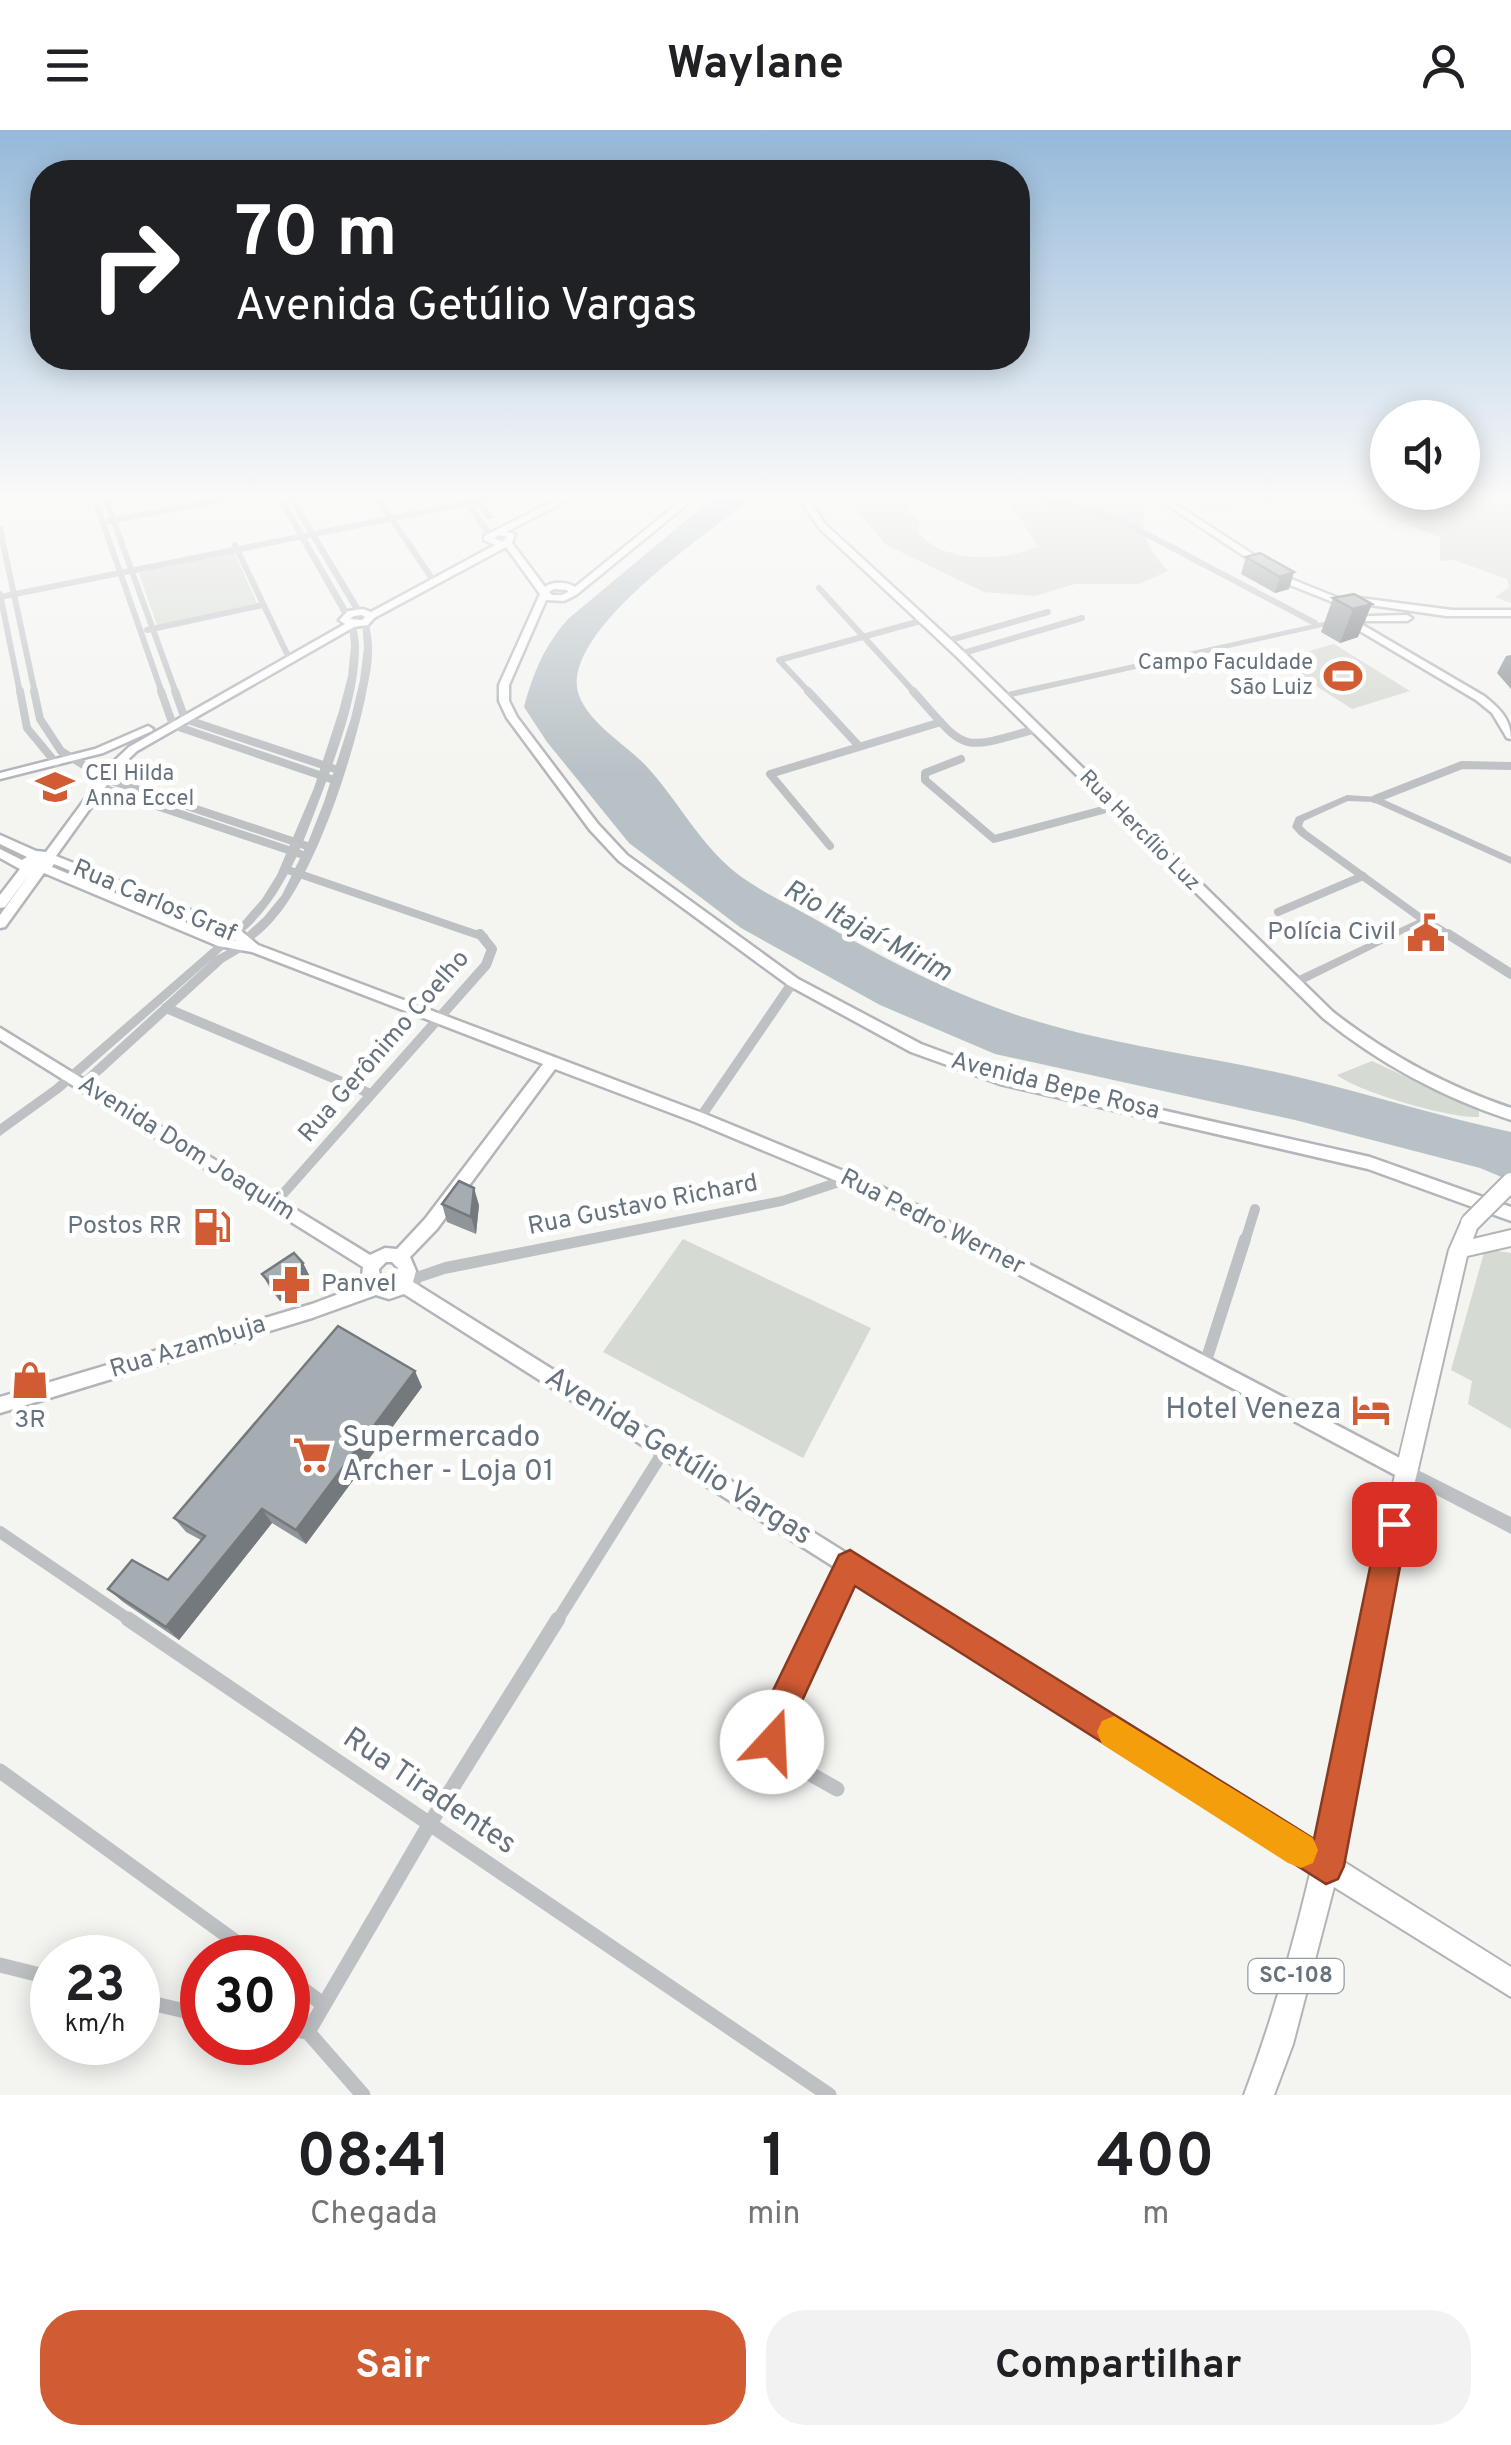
<!DOCTYPE html>
<html lang="pt">
<head>
<meta charset="utf-8">
<style>
  :root { --surface:#fff; --page:#f2f2f2; --text:#202124; --muted:#757577; --accent:#d15b33 }
  body { margin:0; font-family:Overpass,sans-serif; background:var(--page); color:var(--text); height:100vh; display:flex; flex-direction:column; font-size:38px; white-space:nowrap }
  * { box-sizing:border-box; margin:0 }
  p { font-size:32px; color:var(--muted) }
  .icon { flex:none; width:55px; height:55px; fill:none; stroke:currentColor; stroke-width:2; stroke-linecap:round; stroke-linejoin:round }
  .map { position:relative; height:1965px; overflow:hidden }
  .sheet { display:flex; flex-direction:column; background:var(--surface); flex:1 }
  .sheet>* { flex:none }
  .banner { position:absolute; left:30px; top:30px; width:1000px; height:210px; border-radius:40px; box-shadow:0 5px 25px #0003; background:#202124; color:#fff; overflow:hidden }
  .buttons { position:absolute; left:1370px; top:270px; display:grid; gap:20px }
  .buttons a { display:grid; place-items:center; width:110px; height:110px; border-radius:50%; background:var(--surface); box-shadow:0 5px 25px #0003; font-size:50px }
  .speed { position:absolute; left:30px; top:1805px; display:flex; gap:20px; font-size:50px; font-weight:700; text-align:center }
  .speed>* { display:grid; place-content:center; width:130px; height:130px; border-radius:50%; background:var(--surface); box-shadow:0 5px 25px #0003; line-height:1 }
  .speed small { font-size:25px; font-weight:400 }
  .speed .limit { border:15px solid #d22; background:#fff; color:#111 }
  .pin { position:absolute; display:grid; place-items:center; width:85px; height:85px; color:#fff; margin:-42px; border-radius:20px; box-shadow:0 5px 15px #0006 }
  .me { position:absolute; width:110px; margin:-55px; rotate:20deg; stroke-linejoin:round; filter:drop-shadow(0 0 8px #0008) }
  .turn { display:flex; align-items:center; gap:35px; height:210px; padding:0 40px; font-size:45px }
  .turn .icon { width:130px; height:130px; stroke-width:2.5 }
  .turn b { display:block; font-size:70px; line-height:85px }
  .eta { display:flex; justify-content:space-evenly; align-items:center; height:170px; text-align:center }
  .eta b { font-size:60px; font-weight:700; line-height:70px }
  .primary-button { display:flex; gap:20px; margin-top:auto; padding:20px 40px }
  .primary-button a { flex:1; height:115px; border-radius:40px; background:var(--accent); color:#fff; font-size:40px; font-weight:700; line-height:115px; text-align:center }
  .primary-button a+a { background:var(--page); color:var(--text) }
  header { display:flex; justify-content:space-between; align-items:center; height:130px; padding:0 40px; background:var(--surface); font-size:45px; font-weight:700 }
  .map>svg:first-child { display:block }
</style>
</head>
<body>
<header><svg class="icon" aria-label="menu" viewBox="0 0 24 24"><path d="M4 6h16M4 12h16M4 18h16"/></svg>Waylane<svg class="icon" aria-label="person" viewBox="0 0 24 24"><circle cx="12" cy="8" r="4"/><path d="M4 21q1-7 8-7t8 7"/></svg></header>
<div class="map">
<svg width="1511" height="1965" viewBox="0 0 1511 1965">
  <rect width="100%" height="100%" fill="#f4f4f1"/>
  <path fill="#d5dad2" d="M845,367h56l9,16 10,9 -2,10c24,32 87,30 120,14l-27,-41 26,-6 27,3 5,-5h71l6,6c-7,33 1,44 22,68l-29,13h-64l-40,12 -51,-4 -98,-47z
    M1188,367h135l-41,9 -38,-3 -33,10z
    M1335,367h176v106l-16,-6 14,-10 -2,-8 -53,-19 -14,1v-24z
    M234,422l23,51 -100,22 -19,-54z
    M1333,514h1l76,47 -58,18 -75,-48z
    M1372,931l107,50v6c-27,2 -121,-25 -142,-42z
    M683,1109l188,89 -68,130 -200,-106z
    M1485,1119l26,4v176l-43,-25 4,-23 -21,-11z"/>
  <path fill="#b8c1c6" d="M714,367h39c-49,39 -167,118 -176,180 -5,38 48,65 71,91 30,33 52,76 87,104 25,20 58,34 85,50 56,32 116,64 177,86 99,37 207,46 309,71 69,17 135,38 205,53v49l-31,-13 -185,-48 -300,-66 -115,-49 -139,-77 -112,-85 -82,-101 -23,-35c9,-34 21,-62 44,-88z"/>
  <g fill="none" stroke-linecap="round" stroke-linejoin="round">
    <g stroke="#b2b6ba" stroke-width="5">
      <path id="secondary" d="M562,367h11l-67,35 9,2 -3,9 33,44c7,-6 23,-5 30,0l111,-90h10l-120,98 -12,6 -18,-1 -37,85v16l8,16 81,107 29,31 171,124 123,65 81,30 368,83 141,50v14l-143,-52 -368,-85 -89,-32 -123,-67 -169,-124 -29,-31 -83,-112 -8,-17v-16l41,-91 -34,-47 -132,71 -6,7 -14,2 -217,124 -18,17 -63,88 184,74 18,15 447,169 175,72 533,279 2,6 -2,6 -7,3 -7,-3 -531,-283 -173,-72 -140,-53 -118,160 -27,28 6,14 -3,11 921,576 4,8 -4,8 -8,4 -8,-4 -914,-580 -15,5 -13,-4 -64,23 -312,95v-16l312,-93 53,-20 -3,-7 1,-10 -363,-227v-12l370,227 15,-7 12,1 28,-30 118,-155 -291,-112 -34,-6 -174,-73 -39,54 -5,1v-13l31,-43 -26,35 -5,1v-13l20,-26 -20,-11v-9l22,11 5,-3 -27,-13v-9l36,16 10,1 65,-88 18,-17 216,-123 -6,-4 9,-9 15,-2 8,3 124,-67 -11,-5v-4zM499,405l8,2 -5,5 -8,-4zM554,459l13,1 1,2 -6,3h-10l-3,-3zM362,485l3,2 -3,3 -12,-1 4,-3zM54,734l176,72 6,5 -10,-2 -174,-72zM386,1132h6l6,6v10l-6,6h-6l-6,-6 -1,-9z
        M799,367h8l18,27 139,128 369,360c54,42 113,74 178,96v12c-69,-23 -131,-56 -188,-102l-367,-362 -137,-128z
        M1155,367h10l126,82 57,23 1,-4 3,-1 100,13h59v6h-65l-96,-14 -1,4h-6l-58,-23z
        M1369,486l38,-1 5,3 -5,3h-41v-4z
        M1350,491h6l128,75c15,12 27,23 27,43l-4,-1 -15,-25 -16,-13 -126,-75z
        M148,596l5,3 -1,2 -49,22 -103,26v-6l95,-24z"/>
    </g>
    <g stroke="#b1b5b8" stroke-width="4">
      <path id="primary" d="M1470,1085l7,3 2,5 -6,16 38,-9v16l-44,10 -62,269 -64,335 170,107v30l-177,-110 -41,157 -19,51h-30c59,-156 88,-321 121,-484 25,-121 55,-241 84,-361l14,-32z"/>
    </g>
    <path stroke="#bdc1c4" stroke-width="6" d="M94,367l68,196
      M105,367l71,196
      M377,367l56,83
      M1039,367l81,23 195,103
      M109,391l127,-24
      M0,399l35,164
      M235,415l55,115
      M819,458l96,105
      M0,464l20,99
      M0,467l498,-100
      M147,500l116,-25
      M947,511l101,-29
      M960,524l122,-36
      M810,563l-31,-33 145,-40"/>
    <path stroke="#bdc1c4" stroke-width="8" d="M20,561l7,37 29,35
      M34,561l6,28 21,32 45,28 204,68
      M161,561l12,34 161,55
      M175,561l10,28 153,51
      M808,561l50,54
      M913,561c54,60 43,61 123,38
      M961,629l-36,14v7l69,59 120,-32
      M100,657l206,69
      M1375,669l87,-34 49,1
      M830,716l-60,-72 171,-52
      M285,739l199,68
      M1278,782l85,-36
      M1425,790l27,17"/>
    <path stroke="#bdc1c4" stroke-width="10" d="M1448,804l63,40
      M166,878l205,86
      M700,988l93,-136
      M274,1074l212,-239 6,-16 -12,-15
      M1245,1111l10,-32"/>
    <path stroke="#bdc1c4" stroke-width="12" d="M1205,1234l40,-125
      M0,1402l131,89
      M557,1491l108,-172
      M823,1491l26,-56"/>
    <path stroke="#bdc1c4" stroke-width="15" d="M128,1489l701,476
      M824,1489l-50,106 -3,17 11,16 55,31
      M0,1641l258,187
      M0,1835l52,13
      M288,1848l36,27
      M138,1870l64,15
      M288,1899l20,3
      M308,1902l121,-207 129,-206
      M308,1902l55,63"/>
    <path fill="#bdc1c4" fill-rule="evenodd" d="M276,367h7l68,118 -1,2 -7,-2z
      M287,367h7l69,115 -1,2 -7,-2z
      M460,367h7l27,38 -1,2h-6z
      M472,367h7l15,20 -1,2h-6z
      M1337,489l4,2 -1,2 -337,76 -4,-3 4,-3z
      M362,491l7,2c1,7 3,15 3,23 1,18 -4,36 -7,53 -14,62 -42,149 -76,201 -11,17 -26,34 -43,44v5l-22,13 -137,125h-8l-2,-3 2,-3 137,-125 25,-13v-5l23,-21 18,-22 27,-55 15,-38 27,-84 9,-38 4,-33z
      M349,492l7,2c1,8 3,16 3,23 0,51 -24,111 -42,159 -10,26 -20,54 -35,78 -9,16 -20,30 -33,43l-188,165 -61,44v-12l53,-38 188,-163 21,-24 15,-24 37,-87 25,-77 9,-35 3,-30z
      M1347,665l31,2 133,60v7l-138,-62 -25,-1 -44,20 -2,5 5,5 123,89 -132,66h-8l-2,-3 2,-3 127,-60 -118,-85 -7,-8 4,-10z
      M847,1044l5,1 2,4 -2,4 -70,23 -337,68 -24,8 -4,11 -5,2 -5,-2 -2,-4 5,-15 35,-12 337,-66z
      M1406,1334l105,53v17l-111,-58 -2,-5 2,-5z"/>
    <use href="#secondary" fill="#fff" fill-rule="evenodd"/>
    <use href="#primary" fill="#fff" fill-rule="evenodd"/>
    <g stroke="#b1b5b8" stroke-width="22" stroke-linecap="butt">
      <path id="primary-bridge" d="M1470,1093l41,-41"/>
    </g>
    <use href="#primary-bridge" stroke="#fff" stroke-width="18"/>
  </g>
  <path fill="#8f9599" d="M1246,427l48,15 -5,17 -14,4 -34,-19z
    M1354,464l4,43 -18,6 -19,-11 12,-34z
    M1511,525v34l-14,-16 9,-17z
    M442,1074l37,1 -3,29 -29,-12z
    M303,1133l8,16 -31,22 -9,-11 -9,-16z
    M422,1257l-116,157 -34,-21 -93,117 -56,-38 -15,-13 60,-9 33,-40 -15,-8 -12,-14z"/>
  <path fill="#74797d" d="M1294,442l-5,17 -14,4 5,-16z
    M1372,474l-14,33 -18,6 13,-34z
    M474,1058l5,17 -3,29 -5,-17z
    M303,1133l8,16 -31,22 -9,-17z
    M415,1241l7,16 -116,157 -10,-14z
    M262,1379l10,14 -93,117 -13,-13z"/>
  <path fill="#a6adb2" stroke="#74797d" stroke-width="2.5" d="M1260,423l34,19 -14,5 -34,-20z
    M1354,464l18,10 -19,5 -20,-11z
    M459,1051l15,7 -3,29 -29,-13z
    M294,1123l9,10 -32,21 -9,-10z
    M338,1196l77,45 -119,159 -34,-21 -96,118 -58,-38 24,-29 36,20 37,-44 -31,-18z"/>
  <linearGradient id="sky" x2="0" y2="1"><stop stop-color="#95b9da"/><stop offset="0.57" stop-color="#fafaf9"/><stop offset="1" stop-color="#fafaf9" stop-opacity="0"/></linearGradient>
  <rect width="1511" height="643" fill="url(#sky)"/>
  <path fill="#d15b33" stroke="#883b21" stroke-width="2.5" d="M1394,1380l10,4 4,10 -64,342 -6,13 -12,5 -471,-298 -65,141 -7,26 -11,5 -12,-5 -5,-11 7,-29 77,-158 11,-5 464,289 65,-315 4,-10z"/>
  <path fill="#f59e0b" d="M1114,1586l199,122 5,12 -5,13 -12,5 -13,-5 -186,-119 -5,-12 5,-11z"/>
  <defs>
    <g id="stadium-bare" transform="scale(3)"><path d="M0-5a6.5 5 0 1 0 0 10a6.5 5 0 1 0 0-10ZM-3.5-1.8h7v3.6h-7Z" fill="#d15b33" stroke="#fff" stroke-width="2.5" paint-order="stroke"/></g>
    <g id="school-bare" transform="scale(3)"><path d="M0-5L7-2L0 1L-7-2ZM-4 1L0 2.5L4 1V4Q0 6-4 4Z" fill="#d15b33" stroke="#fff" stroke-width="2.5" paint-order="stroke"/></g>
    <g id="civic-bare" transform="scale(3)"><path d="M-.6-6.5H3V-4.5H.6V-3L4-1V1h2V6H-6V1h2V-1L-.6-3ZM-1.2 2.5V6h2.4V2.5Z" fill="#d15b33" stroke="#fff" stroke-width="2.5" paint-order="stroke"/></g>
    <g id="fuel-bare" transform="scale(3)"><path d="M-5.5-6h7V0h2V4h1.3V-2.5L3-4.5l.8-.8L6-3V5H2.5V1h-1V6h-7ZM-4.2-4.7v3.2H.2V-4.7Z" fill="#d15b33" stroke="#fff" stroke-width="2.5" paint-order="stroke"/></g>
    <g id="pharmacy-bare" transform="scale(3)"><path d="M-2-6h4v4h4v4h-4v4h-4v-4h-4v-4h4Z" fill="#d15b33" stroke="#fff" stroke-width="2.5" paint-order="stroke"/></g>
    <g id="shop-bare" transform="scale(3)"><path d="M-5-2.5h2.3a2.7 3.5 0 0 1 5.4 0H5L5.5 6h-11ZM-1.5-2.5h3a1.5 2.3 0 0 0-3 0Z" fill="#d15b33" stroke="#fff" stroke-width="2.5" paint-order="stroke"/></g>
    <g id="hotel-bare" transform="scale(3)"><path d="M-6-4.5h1.5V1H6V5H4.5V3h-9V5H-6ZM-4 0a1.8 1.8 0 1 1 3.6 0ZM.5 0V-2.5h3Q6-2.5 6 0Z" fill="#d15b33" stroke="#fff" stroke-width="2.5" paint-order="stroke"/></g>
    <g id="supermarket-bare" transform="scale(3)"><path d="M-6-5.5h2.5l.6 2H6L4.5 2H-2.5L-4.4-4H-6ZM-1.5 3.2a1.3 1.3 0 1 0 .1 0ZM3 3.2a1.3 1.3 0 1 0 .1 0Z" fill="#d15b33" stroke="#fff" stroke-width="2.5" paint-order="stroke"/></g>
  </defs>
  <g fill-rule="evenodd">
    <use href="#stadium-bare" x="1343" y="546"/>
    <use href="#school-bare" x="55" y="657"/>
    <use href="#civic-bare" x="1426" y="803"/>
    <use href="#fuel-bare" x="212" y="1097"/>
    <use href="#pharmacy-bare" x="291" y="1155"/>
    <use href="#shop-bare" x="30" y="1250"/>
    <use href="#hotel-bare" x="1371" y="1280"/>
    <use href="#supermarket-bare" x="312" y="1325"/>
  </g>
  <g text-anchor="middle" dominant-baseline="central" stroke-width="10" stroke-linejoin="round" paint-order="stroke">
    <g font-size="22" fill="#66737f" stroke="#fff" text-anchor="end">
      <text x="1313" y="533">Campo Faculdade<tspan x="1313" dy="25">São Luiz</tspan></text>
      <text x="85" y="644" text-anchor="start">CEI Hilda<tspan x="85" dy="25">Anna Eccel</tspan></text>
    </g>
    <g font-size="22" fill="#66737f" stroke="#fff">
      <text transform="translate(1139 701) rotate(45)">Rua Hercílio Luz</text>
    </g>
    <rect fill="#fff" stroke="#949da5" stroke-width="2.5" x="1248.5" y="1829" width="95" height="34" rx="8"/>
    <g font-size="22" font-weight="bold" fill="#66737f">
      <text x="1296" y="1846">SC-108</text>
    </g>
    <g font-size="25" fill="#66737f" stroke="#fff">
      <text transform="translate(154 772) rotate(23)">Rua Carlos Graf</text>
      <text transform="translate(385 917) rotate(-49)">Rua Gerônimo Coelho</text>
      <text transform="translate(1055 957) rotate(14)">Avenida Bepe Rosa</text>
      <text transform="translate(186 1019) rotate(32)">Avenida Dom Joaquim</text>
      <text transform="translate(643 1076) rotate(-11)">Rua Gustavo Richard</text>
      <text transform="translate(932 1093) rotate(27)">Rua Pedro Werner</text>
      <text transform="translate(188 1218) rotate(-17)">Rua Azambuja</text>
    </g>
    <g font-size="25" fill="#66737f" stroke="#fff" text-anchor="end">
      <text x="1396" y="803">Polícia Civil</text>
      <text x="182" y="1097">Postos RR</text>
      <text x="321" y="1155" text-anchor="start">Panvel</text>
      <text x="30" y="1291" text-anchor="middle">3R</text>
    </g>
    <g font-size="28" font-style="italic" fill="#62747c" stroke="#fff">
      <text transform="translate(867 802) rotate(28)">Rio Itajaí-Mirim</text>
    </g>
    <g font-size="30" fill="#66737f" stroke="#fff" text-anchor="end">
      <text x="1341" y="1280">Hotel Veneza</text>
      <text x="342" y="1308" text-anchor="start">Supermercado<tspan x="342" dy="34">Archer - Loja 01</tspan></text>
    </g>
    <g font-size="30" fill="#66737f" stroke="#fff">
      <text transform="translate(678 1327) rotate(32)">Avenida Getúlio Vargas</text>
      <text transform="translate(429 1662) rotate(34)">Rua Tiradentes</text>
    </g>
  </g>
</svg>
<div class="buttons">
<a><svg class="icon" aria-label="sound" viewBox="0 0 24 24"><path d="M4 9h4l5-4v14l-5-4H4zM17 9q2 3 0 6"/></svg></a>
</div>
<div class="speed"><div>23<small>km/h</small></div><div class="limit">30</div></div>
<div class="pin" style="left:1394px;top:1394px;background:#d93025"><svg class="icon" aria-label="arrive" viewBox="0 0 24 24"><path d="M6 21V4h12l-3 4 3 4H6"/></svg></div>
<svg class="me" style="left:772px;top:1612px" viewBox="-20 -20 40 40"><circle r="19" fill="#fff"/><path d="M0-13L10 11 0 6-10 11z" fill="#d15b33"/></svg>
<div class="banner">
<div class="turn"><svg class="icon" aria-label="right" viewBox="0 0 24 24"><path d="M7 20v-9h11M14 6l5 5-5 5"/></svg><div><b>70 m</b>Avenida Getúlio Vargas</div></div>
</div>
</div>
<section class="sheet">
<div class="eta">
<div><b>08:41</b><p>Chegada</p></div>
<div><b>1</b><p>min</p></div>
<div><b>400</b><p>m</p></div>
</div>
<div class="primary-button"><a>Sair</a><a>Compartilhar</a></div>
</section>
</body>
</html>
